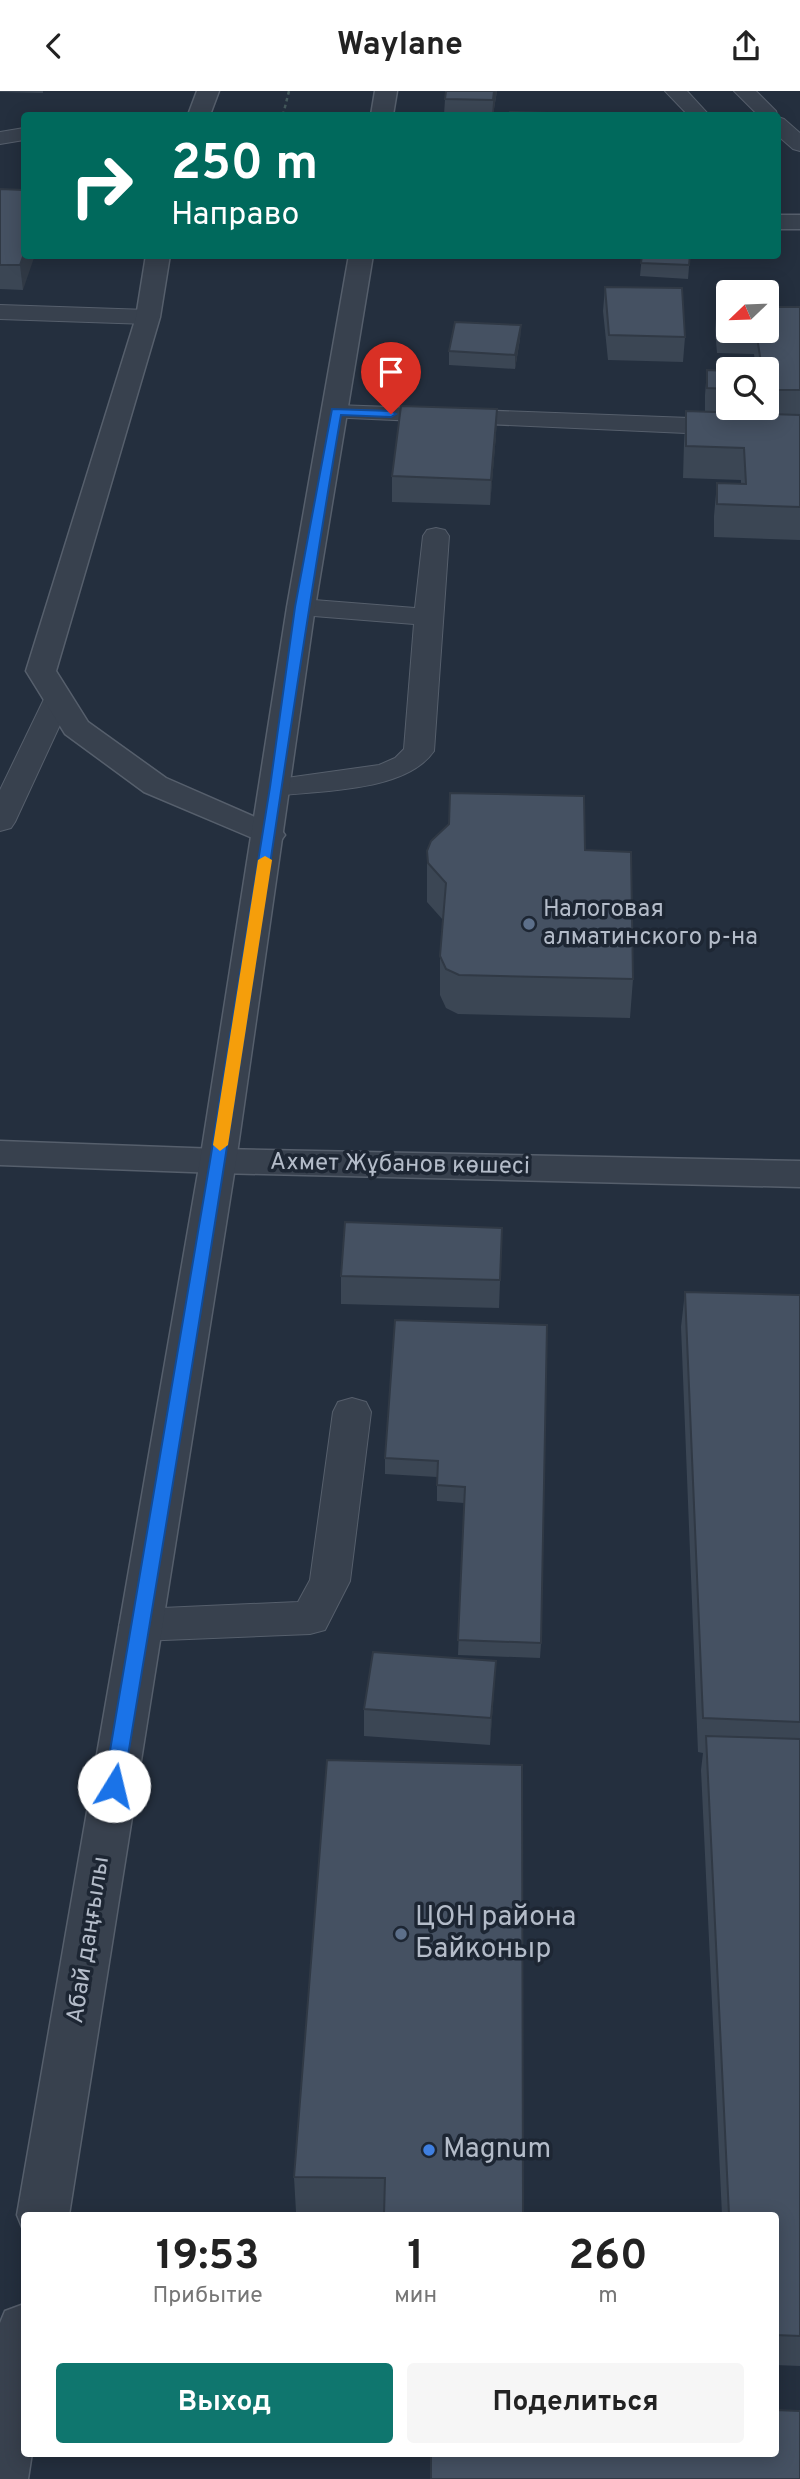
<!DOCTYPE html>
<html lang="ru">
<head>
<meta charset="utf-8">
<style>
  :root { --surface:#fff; --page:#f6f6f6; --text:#222; --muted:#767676; --accent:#0f766e }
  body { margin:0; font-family:Overpass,sans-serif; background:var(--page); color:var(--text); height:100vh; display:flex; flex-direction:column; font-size:26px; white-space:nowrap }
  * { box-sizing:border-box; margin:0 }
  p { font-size:23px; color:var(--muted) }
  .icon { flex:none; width:38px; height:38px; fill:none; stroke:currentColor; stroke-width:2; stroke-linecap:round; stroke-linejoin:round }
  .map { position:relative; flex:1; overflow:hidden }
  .side { position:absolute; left:21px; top:2121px; width:758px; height:245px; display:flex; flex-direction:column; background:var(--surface); border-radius:7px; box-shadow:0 4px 18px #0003 }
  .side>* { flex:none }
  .banner { position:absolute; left:21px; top:21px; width:760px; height:147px; border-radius:7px; box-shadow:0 4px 18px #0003; background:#00695c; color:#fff; overflow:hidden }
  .needle { width:46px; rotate:247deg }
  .controls { position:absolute; left:716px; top:189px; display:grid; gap:14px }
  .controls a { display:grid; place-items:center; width:63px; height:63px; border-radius:7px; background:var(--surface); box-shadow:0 4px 18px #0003; font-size:35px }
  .pin { position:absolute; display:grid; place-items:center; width:60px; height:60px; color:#fff; margin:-72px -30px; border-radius:50% 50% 50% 0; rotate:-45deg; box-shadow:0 0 7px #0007 }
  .pin .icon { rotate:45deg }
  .me { position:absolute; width:77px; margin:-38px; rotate:9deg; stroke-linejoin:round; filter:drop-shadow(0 0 5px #0008) }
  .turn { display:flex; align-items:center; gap:24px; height:147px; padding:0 35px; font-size:32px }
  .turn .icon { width:91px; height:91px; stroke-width:2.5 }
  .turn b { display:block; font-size:49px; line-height:60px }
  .eta { display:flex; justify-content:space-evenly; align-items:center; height:119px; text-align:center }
  .eta b { font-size:42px; font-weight:700; line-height:49px }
  .action { display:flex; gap:14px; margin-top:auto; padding:14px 35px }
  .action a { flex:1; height:80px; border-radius:7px; background:var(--accent); color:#fff; font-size:28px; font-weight:700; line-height:80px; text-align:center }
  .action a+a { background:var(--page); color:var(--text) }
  header { display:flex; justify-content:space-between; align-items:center; height:91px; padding:0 35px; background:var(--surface); font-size:32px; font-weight:700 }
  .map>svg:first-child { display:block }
</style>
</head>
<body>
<header><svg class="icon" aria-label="back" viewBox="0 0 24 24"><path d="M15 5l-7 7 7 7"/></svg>Waylane<svg class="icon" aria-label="share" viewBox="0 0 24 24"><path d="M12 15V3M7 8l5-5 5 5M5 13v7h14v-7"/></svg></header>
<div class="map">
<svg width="800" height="2388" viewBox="0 0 800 2388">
  <rect width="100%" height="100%" fill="#242f3e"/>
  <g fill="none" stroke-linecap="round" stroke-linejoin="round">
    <g stroke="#565f6c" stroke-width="2">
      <path id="service" d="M665,0h22l22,24h-21z
        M734,0h22l20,20 2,6 6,2 16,14v18l-7,-2 -16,-14v-20h-19z
        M24,37v12l-24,4v-12z
        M0,214l148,5 8,2 4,5 -4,5 -8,2 -148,-5z
        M336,314l464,17v16l-473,-21 -3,-5 3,-5z
        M436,437l9,2 4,6 -15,215c-28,41 -112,39 -158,45l-11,-3 -4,-6 4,-6 114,-16 16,-7 9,-9 10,-125 -113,-9 -10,-2 -4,-6 4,-6 10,-2 114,9 8,-72 4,-6z
        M58,599l10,3 4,6 -57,123 -4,6 -11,3v-41l44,-91 4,-6z
        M352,1307l14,4 5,10 -21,169 -25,49 -15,4 -170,7 -15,-4 -6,-12 6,-12 15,-4 158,-7 12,-22 23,-168 5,-10z"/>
    </g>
    <g stroke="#565f6c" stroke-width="3">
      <path id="minor" d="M197,0h22l-9,24h-22z
        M777,124h23v14h-23z
        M146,164h24l-10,62 -104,354 32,51 78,56 114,50 5,7 -5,7 -11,3 -125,-53 -79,-58 -39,-63 110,-354z
        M0,1050l218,8 582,12v26l-582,-14 -218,-8z"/>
    </g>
    <g stroke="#565f6c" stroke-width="3">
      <path id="tertiary" d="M375,0h22l-4,24h-22z
        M349,164h24l-58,352 -79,554 -167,1054h-45v17l-7,-17 183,-1054 87,-554z
        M24,2213v149h8l-4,26h-28v-156l5,-12z"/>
    </g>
    <path stroke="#44595c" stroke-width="2.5" stroke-dasharray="3.5 3.5" stroke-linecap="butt" d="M283,24l6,-24"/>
    <use href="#service" fill="#38414e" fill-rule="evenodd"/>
    <use href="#minor" fill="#38414e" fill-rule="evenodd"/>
    <use href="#tertiary" fill="#38414e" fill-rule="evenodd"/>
  </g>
  <path fill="#3b4654" d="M0,0h43v2l-43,-1z
    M497,0l-4,24h-49l1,-16z
    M0,98l24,1 -1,100 -23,-1z
    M642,164h48l-2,24 -48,-3z
    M605,196l80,50 -2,25 -75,-2 -5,-49z
    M717,215h11v25h38l34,-24v233l-86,-3v-21l3,-33 24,1v-4l-58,-2 1,-35 2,-32 19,1v-17l2,-25 21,1v37h38v-39h-10l-2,-15 -37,-1 -2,-23z
    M521,234l-1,14 -5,30 -66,-4v-14z
    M497,318l-1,26 -6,70 -98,-3v-26z
    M585,759l48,129 -3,39 -172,-4 -12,-6 -6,-13v-39l3,-36 -16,-18v-51z
    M502,1137l-3,80 -158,-4v-28z
    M685,1201l115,3v1071l-25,-1v-150h-53l-21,-445 2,-17 -5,-1 -17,-425z
    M395,1229l146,323 -1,15 -82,-3 6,-152 -27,-2v-24l-52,-3v-16z
    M496,1570l-6,84 -126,-9v-27z
    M327,1669l196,455 -227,-3 -2,-35z"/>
  <path fill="#303945" d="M494,0h3l-4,24h-1z
    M24,164h11l-12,35 -3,-25z
    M521,234l-1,14 -5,30v-14z
    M497,318l-1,26 -6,70 1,-25z
    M496,1570l-2,27 -4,57 1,-27z"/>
  <path fill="#455162" stroke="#303945" stroke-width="2" d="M446,0h48l-1,9 -48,-1z
    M510,21l76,2v1h-77z
    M0,98l24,1v64l-4,11h-20z
    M642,164h48l-1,10 -48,-2z
    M605,196l77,1 3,49 -76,-2z
    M717,215h11v23l-9,-1z
    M766,216h34v83h-34v-21h-4l-6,-38h10z
    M455,231l66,3 -6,30 -66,-4z
    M707,279l21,1v18l-21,-1z
    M401,315l96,3 -6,71 -99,-4z
    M686,320l114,4v92l-83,-3v-21l29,1 -2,-36 -58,-2z
    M450,702l134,3 1,54 46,2 2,127 -174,-4 -13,-6 -6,-13 6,-73 -18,-20 -1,-12 4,-10 18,-17z
    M345,1131l157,6 -2,52 -159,-4z
    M685,1201l115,3v427l-97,-4z
    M395,1229l152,5 -6,318 -83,-3 7,-153 -28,-2 1,-24 -53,-3z
    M373,1561l123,9 -5,57 -127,-9z
    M706,1645l94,3v597l-25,-1v-120h-46z
    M327,1669l195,5 1,450h-139l1,-37 -91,-1z
    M775,2319l25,1v68h-369v-26h344z"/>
  <path fill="#1a73e8" stroke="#114b97" stroke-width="2" d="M332,318l59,2 5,3 -5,3 -50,-2c-37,213 -67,427 -100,641 -37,244 -78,487 -118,730l-2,6 -7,2 -7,-2 -3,-6 106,-625 60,-374 25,-180z"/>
  <path fill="#f59e0b" d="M265,765l7,4 -44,285 -8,6 -7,-6 45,-285z"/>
  <g fill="#5c6f8a" stroke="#1d2633" stroke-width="2.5">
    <circle cx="529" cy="833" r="7"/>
    <circle cx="401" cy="1843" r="7"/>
  </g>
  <circle fill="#3f7fe0" stroke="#1d2633" stroke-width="2.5" cx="429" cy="2059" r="7"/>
  <g text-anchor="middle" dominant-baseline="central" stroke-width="7" stroke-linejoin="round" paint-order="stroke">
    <g font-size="24" fill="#b4bcc9" stroke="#1d2633" text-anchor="start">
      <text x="543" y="819">Налоговая<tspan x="543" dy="28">алматинского р-на</tspan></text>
    </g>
    <g font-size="24" fill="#b4bcc9" stroke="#1d2633">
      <text transform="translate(400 1074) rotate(1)">Ахмет Жұбанов көшесі</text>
      <text transform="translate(89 1849) rotate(-81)">Абай даңғылы</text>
    </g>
    <g font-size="28" fill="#b4bcc9" stroke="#1d2633" text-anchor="start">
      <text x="415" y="1827">ЦОН района<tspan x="415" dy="32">Байконыр</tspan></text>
      <text x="443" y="2059">Magnum</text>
    </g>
  </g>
</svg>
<div class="controls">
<a><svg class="needle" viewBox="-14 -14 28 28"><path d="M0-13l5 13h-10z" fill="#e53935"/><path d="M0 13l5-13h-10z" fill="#767676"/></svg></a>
<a><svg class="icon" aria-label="search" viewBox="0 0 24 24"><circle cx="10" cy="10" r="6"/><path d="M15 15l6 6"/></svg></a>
</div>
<div class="pin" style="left:391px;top:323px;background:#d93025"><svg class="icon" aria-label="arrive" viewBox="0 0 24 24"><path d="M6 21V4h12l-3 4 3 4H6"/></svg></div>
<svg class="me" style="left:114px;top:1695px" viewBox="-20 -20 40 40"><circle r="19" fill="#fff"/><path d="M0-13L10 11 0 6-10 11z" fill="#1a73e8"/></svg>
<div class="banner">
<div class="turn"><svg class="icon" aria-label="right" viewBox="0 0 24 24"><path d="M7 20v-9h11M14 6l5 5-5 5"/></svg><div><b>250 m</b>Направо</div></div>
</div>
<section class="side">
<div class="eta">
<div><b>19:53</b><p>Прибытие</p></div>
<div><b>1</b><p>мин</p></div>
<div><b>260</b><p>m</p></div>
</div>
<div class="action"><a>Выход</a><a>Поделиться</a></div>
</section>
</div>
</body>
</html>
